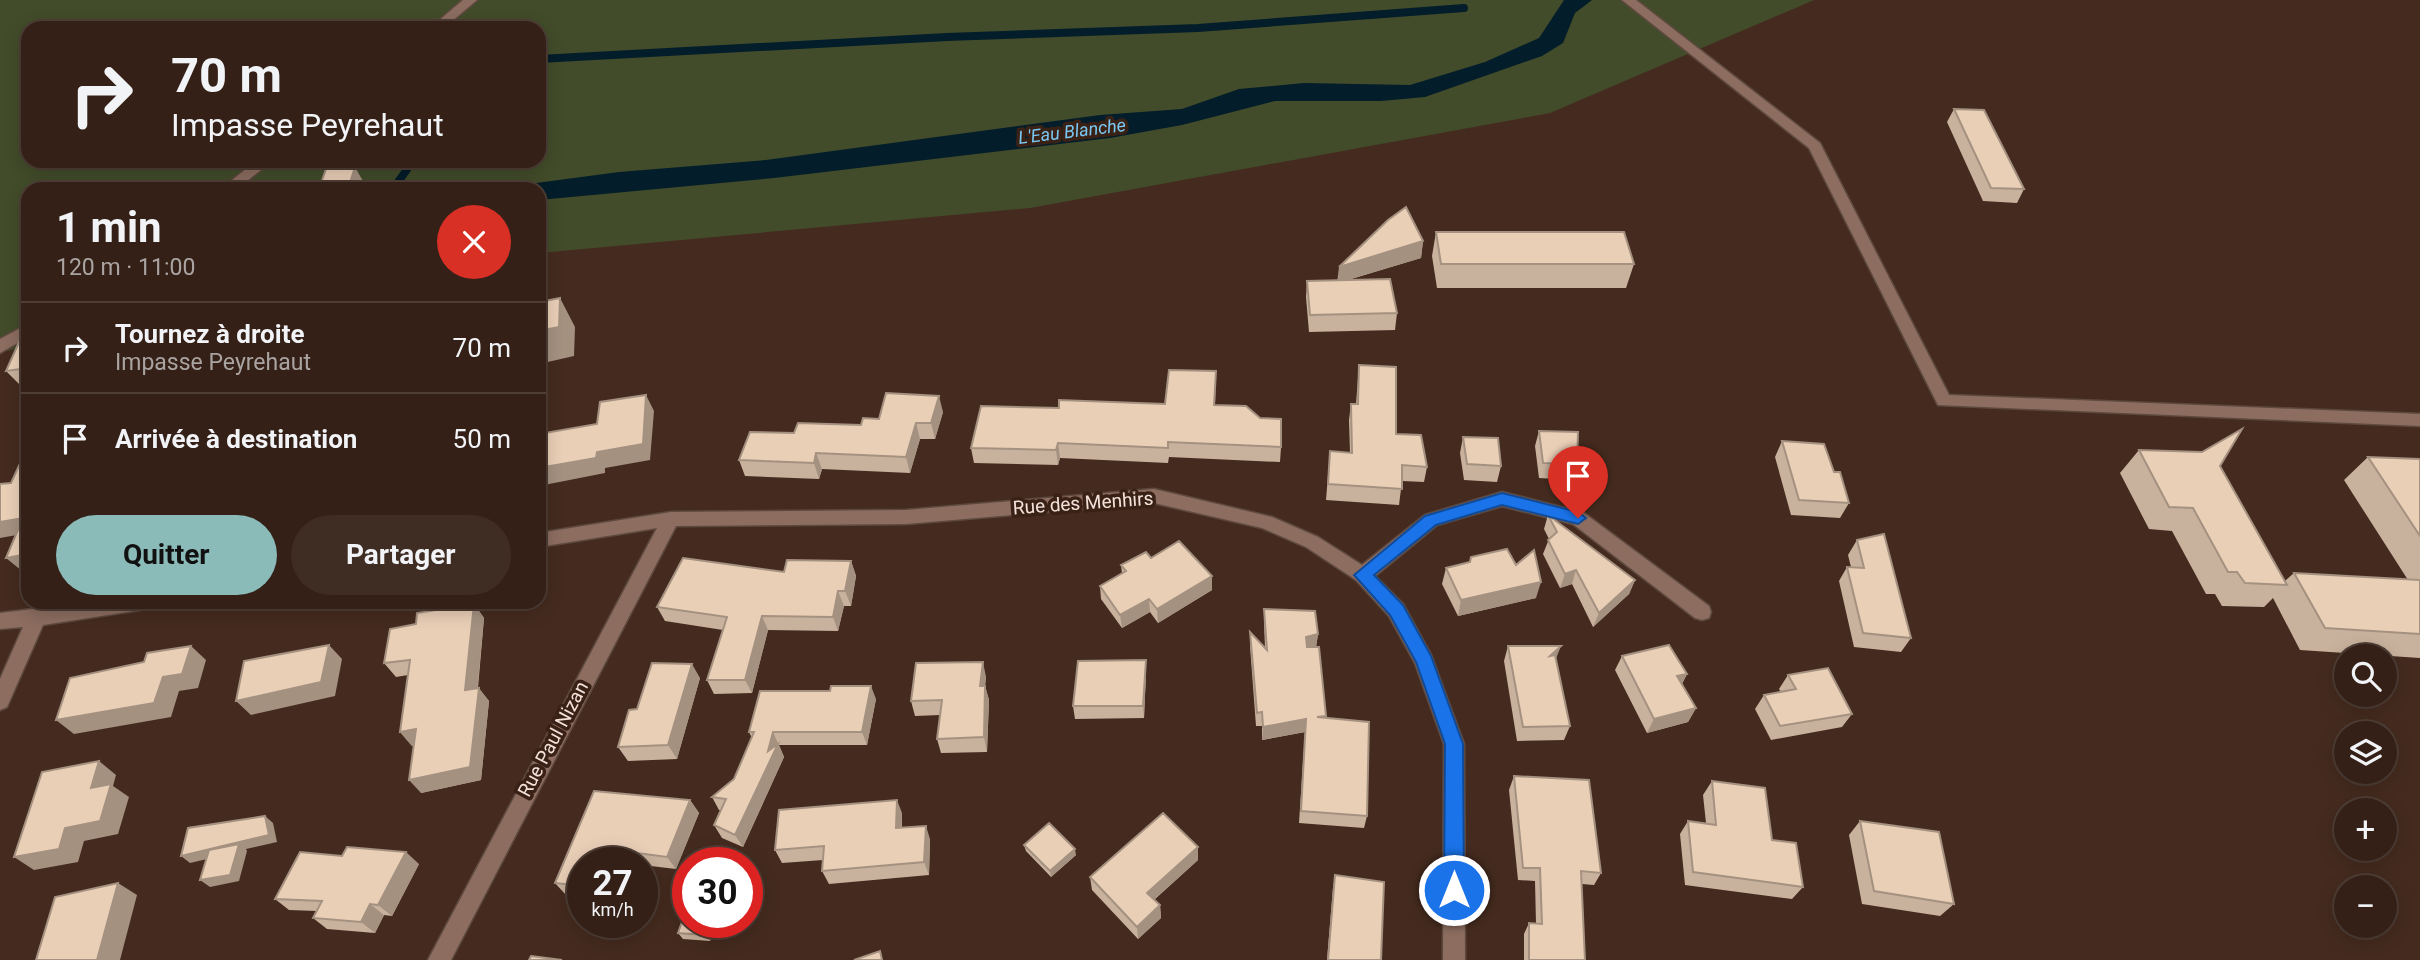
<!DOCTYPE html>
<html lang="fr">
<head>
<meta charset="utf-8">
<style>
  :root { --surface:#342017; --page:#3f2d24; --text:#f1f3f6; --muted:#a9a3a1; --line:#4e3e36; --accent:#8bbbb9 }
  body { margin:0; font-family:Roboto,sans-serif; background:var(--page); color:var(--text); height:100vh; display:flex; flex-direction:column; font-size:26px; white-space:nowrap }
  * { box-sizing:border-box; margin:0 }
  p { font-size:23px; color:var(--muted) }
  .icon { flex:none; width:38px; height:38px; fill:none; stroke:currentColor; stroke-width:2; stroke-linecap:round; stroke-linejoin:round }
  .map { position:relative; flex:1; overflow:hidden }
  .sheet { position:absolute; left:21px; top:182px; width:525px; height:427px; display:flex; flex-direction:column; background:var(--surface); border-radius:21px; box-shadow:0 4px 18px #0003,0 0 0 2px var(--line) }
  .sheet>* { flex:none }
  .guide { position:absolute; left:21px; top:21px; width:525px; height:147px; border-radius:21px; box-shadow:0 4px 18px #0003,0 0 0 2px var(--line); background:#342017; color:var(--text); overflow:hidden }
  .controls { position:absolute; left:2334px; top:644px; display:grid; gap:14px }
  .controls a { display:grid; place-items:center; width:63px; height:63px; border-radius:50%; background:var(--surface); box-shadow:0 4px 18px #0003,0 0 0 2px var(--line); font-size:35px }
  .speed { position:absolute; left:567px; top:847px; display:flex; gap:14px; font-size:35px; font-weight:700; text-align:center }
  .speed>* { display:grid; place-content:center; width:91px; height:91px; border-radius:50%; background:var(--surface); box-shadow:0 4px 18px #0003,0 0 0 2px var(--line); line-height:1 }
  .speed small { font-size:18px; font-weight:400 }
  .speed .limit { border:10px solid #d22; background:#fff; color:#111 }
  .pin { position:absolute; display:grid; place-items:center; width:60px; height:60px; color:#fff; margin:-72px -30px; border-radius:50% 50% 50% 0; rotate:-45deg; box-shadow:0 0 7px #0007 }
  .pin .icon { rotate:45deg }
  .me { position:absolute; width:77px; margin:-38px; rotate:0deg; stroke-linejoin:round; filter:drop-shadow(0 0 5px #0008) }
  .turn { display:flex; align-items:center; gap:24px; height:147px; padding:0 35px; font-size:32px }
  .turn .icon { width:91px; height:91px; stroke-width:2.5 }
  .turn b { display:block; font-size:49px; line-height:60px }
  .round { display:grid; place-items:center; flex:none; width:74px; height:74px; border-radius:37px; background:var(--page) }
  .head { display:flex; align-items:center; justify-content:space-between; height:119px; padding:0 35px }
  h1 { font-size:42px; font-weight:700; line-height:52px }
  .primary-button { display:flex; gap:14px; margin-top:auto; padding:14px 35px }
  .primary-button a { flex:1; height:80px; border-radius:42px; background:var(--accent); color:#111; font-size:28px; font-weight:700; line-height:80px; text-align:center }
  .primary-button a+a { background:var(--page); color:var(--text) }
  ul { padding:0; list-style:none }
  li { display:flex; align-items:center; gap:21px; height:91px; padding:0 35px; border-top:2px solid var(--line) }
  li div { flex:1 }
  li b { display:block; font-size:26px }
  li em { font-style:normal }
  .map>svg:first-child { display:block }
</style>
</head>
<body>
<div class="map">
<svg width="2420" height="960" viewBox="0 0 2420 960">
  <rect width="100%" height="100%" fill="#452b1f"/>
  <path fill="#424c2a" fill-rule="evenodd" d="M0,0h1814l-264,113 -520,95 -491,45v-64h-511v158l-28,5zM28,28h511v133h-511z"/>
  <path fill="#031d2a" d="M1564,0h28l-17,13 -12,30 -21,13 -117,41 -44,4h-106l-93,24 -72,13 -336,40 -235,22v-11h-49l129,-17 147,-12 334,-45 82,-6 57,-20 65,-6 106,2 75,-23 54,-24z"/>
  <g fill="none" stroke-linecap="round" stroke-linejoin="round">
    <path stroke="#031d2a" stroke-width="8" d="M539,59l408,-22 251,-9 266,-20
      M393,189l20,-28"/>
    <g stroke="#5e493f" stroke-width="3">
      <path id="minor" d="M463,0h14l-33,28h-14z
        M1622,0h14l184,143 129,252 471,19v12l-482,-21 -129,-257z
        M256,161h16l-35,28h-16z
        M28,324v13l-28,16v-14z
        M1154,489l118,28 46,20 44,28 63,-50 77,-23 82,21 125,93 2,6 -2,6 -7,2 -7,-2 -122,-94 -71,-18 -65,19 -62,51 28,28 28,51 33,89 1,216h-22l1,-216 -29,-81 -26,-47 -33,-36 -50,-33 -44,-19 -108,-25 -248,21 -230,2 -225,434h-23l229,-432 -118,19v-14l132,-21 235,-2z
        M90,602h59l-2,5 -7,3 -97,15 -36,82 -7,3v-31l23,-52 -23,2v-16z"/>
    </g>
    <use href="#minor" fill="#8c6d60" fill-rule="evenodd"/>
  </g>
  <path fill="#c9b29d" d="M1954,109l70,80 -7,14 -34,-2 -36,-79z
    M1436,232l198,32 -8,24h-189l-5,-32z
    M1423,241l-2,17 -73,22 49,33 -2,17 -86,2 -3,-35 1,-16 30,-1z
    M28,339v48h-6l-16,-16z
    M1359,365l37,69 31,33 -3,15 -22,-1 -3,24 -73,-5 4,-49 20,2 -1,-33 2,-16h5z
    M1216,371l-1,34 66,42 -1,15 -111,-5 -1,6 -108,-5 -2,7 -84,-2 -3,-15 194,-44z
    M943,412l-8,27h-15l-10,34 -88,-4 -3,10 -74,-3 -6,-16 55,-27 67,-8 18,-6z
    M1539,431l38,33 -5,16 -33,-2 -4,-32z
    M1463,437l38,29 -4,16 -33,-2 -4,-27z
    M1782,441l52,31 15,31 -9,15 -49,-3 -16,-58z
    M2139,450l81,16 65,115 9,-8 114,7 -64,-100 24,-23 52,3v198l-120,-8 -27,-52 -9,9 -42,-1 -7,-12h-9l-34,-63 -23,-2 -29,-56z
    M1548,515l87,65 -6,14 -36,33 -21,-43 -12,4 -17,-34 6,-15 -5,-10z
    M1857,540l54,98 -10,14 -47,-5 -15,-66 8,-14h4l-3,-12z
    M1151,558l61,18v14l-54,33 -8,-11 -28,16 -21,-29 -1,-13 22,-13 -1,-8z
    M851,561l5,15 -5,30h-7l-6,25 -70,-1 -16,63 -38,1 -7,-14 16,-50 -58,-9 -8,-14 127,-35z
    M1516,565l20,33 -78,18 -16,-32 4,-16z
    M474,604l10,14 -6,70 11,13 -8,79 -60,13 -7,-48 -2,1 -12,-14 8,-57 -12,2 -12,-14 32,-39z
    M1264,609l54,25 -2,13 10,71 41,98 -3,12 -65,-5 6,-91 -43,8v-14h-6l-6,-80v-14l15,16 -1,-25z
    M1508,646l48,12 14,68 -6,14 -47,1 -13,-80z
    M1622,656l65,18 -5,10 14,24 -8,14 -41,11 -32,-63z
    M1146,660v13l-2,45 -69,1 -2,-13z
    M1788,675l64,39 -10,13 -71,13 -16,-31 9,-14 17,-3 -2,-3z
    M986,677l-1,9 4,14 -2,52 -46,1 -4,-14 3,-24 -25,1 -4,-15z
    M700,678l-23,81 -49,2 -10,-14z
    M876,699l-9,46h-88l5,12 -41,90 -21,-9 -8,-13 7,-15h-2l-7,-13 22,-18 18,-41 -3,-6z
    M1514,776l87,97 -7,12 -12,-1 3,76h-61v-26l5,-11 7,1 -1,-43 -17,-1 -9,-90z
    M1712,781l60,59 31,47 -11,12 -107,-14 -5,-51 8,-13 18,2 -3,-28z
    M594,791l96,9 9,13 -23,56 -34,-4v-2h-59v34l-17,-2 -11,-12z
    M902,813v15l28,11 -1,36 -100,9 -7,-13 1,-11 -41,3 -7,-13z
    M1860,821l94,83 -14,12 -78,-12 -13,-69z
    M1024,845l52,10 -25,22 -25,-26z
    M1198,860l-44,40 6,5 1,13 -23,21 -46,-49 -2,-13z
    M419,864l-27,52 -8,-1 -9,18 -48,-4 -14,-11 4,-7 -28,-1 -14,-11z
    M1335,875l46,85h-54l6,-72z
    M717,922l-7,19 -27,-2 -5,-6z"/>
  <path fill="#a49180" d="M355,167l9,16 -1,6h-15z
    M1423,241l-2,17 -84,25 2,-16z
    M560,298l15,29 -1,29 -35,8v-33z
    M646,395l8,16 -4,49 -45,8v5l-66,13v-18l58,-16z
    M939,396l4,16 -8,27 -4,-16z
    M916,423l4,16 -10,34 -4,-16z
    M1058,443l2,15 -2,7 -2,-15z
    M816,453l6,16 -3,10 -5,-16z
    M23,518l5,15 -28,5v-16z
    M28,554v16l-6,1 -16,-13z
    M851,561l5,15 -5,30 -6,-15z
    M1576,570l-4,14 -12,4 5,-14z
    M1212,576v14l-54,33 -1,-14z
    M1635,580l-6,14 -36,33 6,-14z
    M1541,582l-5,16 -78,18 3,-16z
    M838,591l6,15 -6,25 -5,-14z
    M1149,599l1,13 -28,16 -2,-13z
    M474,604l10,14 -8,86 -11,-14z
    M762,616l6,14 -16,63 -7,-13z
    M1318,634l-2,14 -11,3 1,-14z
    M329,645l13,14 -7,37 -84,19 -15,-14z
    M191,646l15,14 -8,28 -19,3 -8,26 -97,17 -18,-14z
    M1561,646l-6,15 -5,-5z
    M1146,660v13l-2,45 -1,-12z
    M983,662l3,15 -1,9 4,14 -2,52 -3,-15 -4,-51z
    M692,664l8,14 -23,81 -9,-14z
    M1687,674l-8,14 -2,-12z
    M871,686l5,13 -9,46 -5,-13z
    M479,688l10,13 -8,79 -60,13 -12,-13z
    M1696,708l-8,14 -41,11 7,-14z
    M1306,719l-1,13 -43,8 1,-13z
    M416,729l12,13 -16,4 -12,-14z
    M773,732l11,25 -41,90 -8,-12 33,-84z
    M99,761l17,14 -3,11 16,11 -11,37 -34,7 -6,21 -44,8 -20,-13 51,-29 26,-40z
    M690,800l9,13 -23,56 -9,-12z
    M897,800l5,13 -1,28 -5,-13z
    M265,816l8,7 4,19 -31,7 1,2 -8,30 -29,6 -10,-7 37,-28 -47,11 -9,-7z
    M926,826l4,13 -1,36 -5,-13z
    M1198,847v13l-50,45 -1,-12z
    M1075,849l1,6 -25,22 -1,-6z
    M406,852l13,12 -27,52 -14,-11z
    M630,852l8,11h-12z
    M118,883l19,12 -17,65h-23z
    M370,904l14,11 -9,18 -14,-11z
    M1160,905l1,13 -23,21 -1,-12z
    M710,922h7l-7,19 -5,-6z"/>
  <path fill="#eacfb7" stroke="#a49180" stroke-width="2" d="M1954,109l30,1 40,79 -33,-1z
    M355,167l-7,22h-29l7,-20z
    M1406,207l17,34 -84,26 49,-47z
    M1436,232h188l10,32h-193z
    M1390,279l7,34 -87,2 -3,-34z
    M560,298l-1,29 -20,4v-29z
    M28,339v29l-22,3 14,-31z
    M1359,365l37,2v67l25,1 6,32 -25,-2v24l-74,-5 2,-33 22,2 -1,-49h7z
    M1169,370l47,1 -2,34 32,1 14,12 21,1v28l-113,-5v6l-110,-5 -2,7 -85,-2 10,-42 78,2v-8l106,4z
    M886,393l53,3 -8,27h-15l-10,34 -90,-4 -2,10 -75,-3 11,-28 44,1 4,-10 63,2 2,-7 16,1z
    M646,395l-3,49 -46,8 -1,6 -57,10v-34l58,-10 3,-22z
    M2242,429l-22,37 67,119 -42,-2 -8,-11h-9l-35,-64 -24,-1 -30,-57 63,2z
    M1539,431l39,1 -1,32 -34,-1z
    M1463,437l35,1 3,28 -34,-2z
    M1782,441l42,3 10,28h6l9,31 -50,-3z
    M23,457h5v97l-22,4 17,-40 -23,4v-38l11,-1z
    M2368,457l51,2 1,1v76z
    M1548,515l87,65 -36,33 -23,-43 -11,4 -17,-34 9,-8z
    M1884,534l27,104 -48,-5 -16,-66 17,1 -7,-28z
    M1179,541l33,35 -55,33 -8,-10 -29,16 -20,-29 26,-15 -5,-6 25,-13 5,6z
    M1507,549l9,16 18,-15 7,32 -80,18 -15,-32 24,-6 1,-5z
    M683,558l101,14 3,-12 64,1 -6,30h-7l-5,26 -71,-1 -17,64h-38l20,-63 -70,-10z
    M2294,573l126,7v54l-95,-6z
    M474,604l-9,86 14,-2 -9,79 -61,13 7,-51 -16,3 10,-72 -26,3 6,-34 26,-5 1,-11z
    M1264,609l51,2 3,23 -12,3 1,10h12l7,69 -9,1 52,5 -2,94 -66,-5 5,-92 -43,8 -1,-15 -5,1 -7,-81 17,18z
    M329,645l-8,37 -85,19 8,-40z
    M1669,645l18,29 -10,2 19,32 -42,11 -32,-63z
    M191,646l-9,28 -19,3 -9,26 -98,17 14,-42 74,-16 3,-9z
    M1508,646h53l-11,10 5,-1 15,71 -47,1z
    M1146,660l-3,46h-70l5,-45z
    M983,662l-3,24h5l-1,51 -47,2 5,-39 -31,1 5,-38z
    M652,663l40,1 -24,81 -50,2 11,-37 8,-1z
    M1828,668l24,46 -72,12 -16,-31 32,-6 -8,-14z
    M831,686h40l-9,46h-89l-5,19 10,-7 -43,91 -21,-10 12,-26 -14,-2 22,-18 20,-47h-5l11,-41h70z
    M99,761l-8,27 20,-4 -11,37 -35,7 -6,21 -45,8 28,-85z
    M1514,776l75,4 12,93 -20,-2 4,89h-56v-37l13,1 -2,-56h-17z
    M1712,781l53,7 7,52 24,3 7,44 -110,-15 -5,-51 28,4z
    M594,791l96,9 -23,57 -37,-5 -4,11h-43v23l-28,-3z
    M897,800l-1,28 30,-2 -2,36 -102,9 2,-25 -49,4 4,-40z
    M1163,813l35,34 -51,46 13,12 -23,22 -47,-50z
    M265,816l4,19 -88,21 7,-28z
    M1860,821l79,11 15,72 -80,-13z
    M1049,823l26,26 -25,22 -26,-26z
    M239,844l-9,31 -30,5 9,-30z
    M347,847l59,5 -28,53 -8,-1 -9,18 -48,-4 9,-17 -47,-2 25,-47 42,4z
    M1335,875l49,7 -3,78h-53z
    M118,883l-21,77h-61l19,-63z
    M688,905v17h22l-5,13 -27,-2z
    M880,951l2,9h-28z
    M531,956l31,4h-33z"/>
  <path fill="#1a73e8" stroke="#114b97" stroke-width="2" d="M1502,493l76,19 8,6 -8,6 -76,-19 -66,20 -62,50 29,30 28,51 32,88 1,146 -3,6 -7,3 -7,-3 -3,-6 1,-146 -29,-82 -26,-47 -36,-40 71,-59z"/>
  <g text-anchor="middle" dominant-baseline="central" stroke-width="7" stroke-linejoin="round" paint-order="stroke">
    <g font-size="18" font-style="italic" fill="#7ac9f4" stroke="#3a2116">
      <text transform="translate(1072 131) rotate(-7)">L'Eau Blanche</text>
    </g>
    <g font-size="19" fill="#f3e1da" stroke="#3a2116">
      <text transform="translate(1083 503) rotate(-4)">Rue des Menhirs</text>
      <text transform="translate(553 739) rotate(-62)">Rue Paul Nizan</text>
    </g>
  </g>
</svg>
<div class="controls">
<a><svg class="icon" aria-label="search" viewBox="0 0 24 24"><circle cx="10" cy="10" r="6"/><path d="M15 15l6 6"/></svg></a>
<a><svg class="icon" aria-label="layers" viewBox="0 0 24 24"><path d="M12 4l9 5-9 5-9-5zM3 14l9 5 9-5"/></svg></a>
<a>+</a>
<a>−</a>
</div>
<div class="speed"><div>27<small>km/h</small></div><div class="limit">30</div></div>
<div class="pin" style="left:1578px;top:518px;background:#d93025"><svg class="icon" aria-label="arrive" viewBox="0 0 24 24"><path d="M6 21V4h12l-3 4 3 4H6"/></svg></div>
<svg class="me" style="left:1454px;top:890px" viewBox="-20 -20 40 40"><circle r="17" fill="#1a73e8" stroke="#fff" stroke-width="3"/><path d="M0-11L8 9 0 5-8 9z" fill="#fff"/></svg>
<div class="guide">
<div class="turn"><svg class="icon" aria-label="right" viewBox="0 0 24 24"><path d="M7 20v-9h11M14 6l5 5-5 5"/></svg><div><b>70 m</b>Impasse Peyrehaut</div></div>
</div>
<section class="sheet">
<div class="head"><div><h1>1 min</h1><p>120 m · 11:00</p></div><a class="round" style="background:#d93025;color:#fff"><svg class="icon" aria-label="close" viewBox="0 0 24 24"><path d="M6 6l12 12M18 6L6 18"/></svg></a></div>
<ul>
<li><svg class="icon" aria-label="right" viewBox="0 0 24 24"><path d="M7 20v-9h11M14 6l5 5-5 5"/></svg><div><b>Tournez à droite</b><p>Impasse Peyrehaut</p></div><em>70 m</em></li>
<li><svg class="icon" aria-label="arrive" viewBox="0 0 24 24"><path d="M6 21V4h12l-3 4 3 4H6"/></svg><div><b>Arrivée à destination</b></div><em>50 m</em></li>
</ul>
<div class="primary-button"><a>Quitter</a><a>Partager</a></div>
</section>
</div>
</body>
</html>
